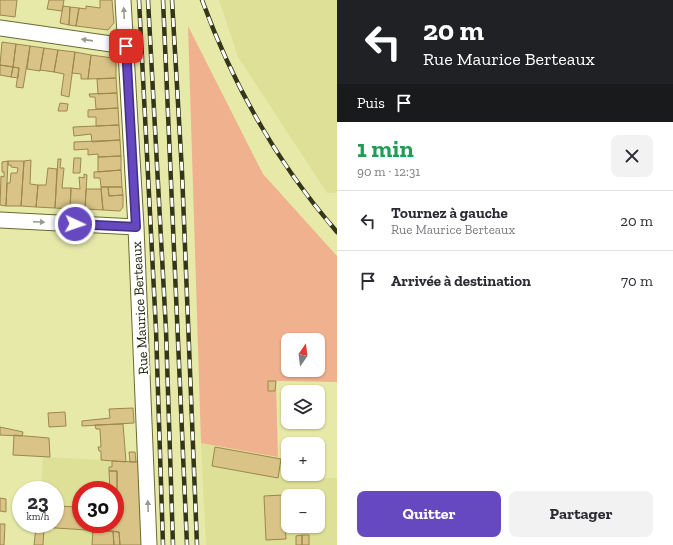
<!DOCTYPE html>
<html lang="fr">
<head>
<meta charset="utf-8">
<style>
  :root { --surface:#fff; --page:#f2f2f3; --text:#2b2b33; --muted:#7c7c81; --line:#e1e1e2; --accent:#6648c1 }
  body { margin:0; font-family:"Zilla Slab",serif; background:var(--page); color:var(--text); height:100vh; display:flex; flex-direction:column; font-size:15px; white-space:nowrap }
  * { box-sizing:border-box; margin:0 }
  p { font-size:13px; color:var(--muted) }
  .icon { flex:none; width:22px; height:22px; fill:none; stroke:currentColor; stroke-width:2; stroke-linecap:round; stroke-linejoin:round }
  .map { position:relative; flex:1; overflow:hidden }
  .details { display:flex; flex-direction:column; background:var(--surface); width:336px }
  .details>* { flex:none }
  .guide { background:#202124; color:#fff; overflow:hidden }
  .needle { width:26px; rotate:14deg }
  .fabs { position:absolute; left:281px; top:333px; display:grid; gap:8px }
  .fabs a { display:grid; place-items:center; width:44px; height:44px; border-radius:8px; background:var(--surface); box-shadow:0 1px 3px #0004; font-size:20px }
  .speed { position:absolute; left:12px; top:481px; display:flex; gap:8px; font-size:20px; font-weight:700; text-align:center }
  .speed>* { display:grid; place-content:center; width:52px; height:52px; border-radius:50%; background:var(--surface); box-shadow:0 1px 3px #0004; line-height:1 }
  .speed small { font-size:10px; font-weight:400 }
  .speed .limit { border:6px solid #d22; background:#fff; color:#111 }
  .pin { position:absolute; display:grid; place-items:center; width:34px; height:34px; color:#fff; margin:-17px; border-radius:8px; box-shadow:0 2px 6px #0006 }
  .me { position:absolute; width:44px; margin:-22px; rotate:93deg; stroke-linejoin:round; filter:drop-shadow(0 0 3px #0008) }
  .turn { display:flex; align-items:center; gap:14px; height:84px; padding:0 20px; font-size:18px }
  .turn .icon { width:52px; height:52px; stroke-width:2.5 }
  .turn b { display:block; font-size:28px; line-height:34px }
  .then { display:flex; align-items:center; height:38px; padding:0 20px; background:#0003; gap:8px; font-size:15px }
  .round { display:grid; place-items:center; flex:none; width:42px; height:42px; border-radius:8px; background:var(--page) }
  .overview { display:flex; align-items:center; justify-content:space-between; height:68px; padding:0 20px }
  h1 { font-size:24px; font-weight:700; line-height:30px; color:#1e9e55 }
  .cta { display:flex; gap:8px; margin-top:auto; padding:8px 20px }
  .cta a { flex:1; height:46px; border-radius:8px; background:var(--accent); color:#fff; font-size:16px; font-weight:700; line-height:46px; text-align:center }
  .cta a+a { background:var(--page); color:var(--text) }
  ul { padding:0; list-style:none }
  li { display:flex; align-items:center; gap:12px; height:60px; padding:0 20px; border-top:1px solid var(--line) }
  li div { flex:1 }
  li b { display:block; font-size:15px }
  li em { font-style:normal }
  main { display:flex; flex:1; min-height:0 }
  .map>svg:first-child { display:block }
</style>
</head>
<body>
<main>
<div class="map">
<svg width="337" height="545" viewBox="0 0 337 545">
  <rect width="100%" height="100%" fill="#e7e9a9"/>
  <path fill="#dee098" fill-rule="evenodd" d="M219,0h118v193h-10l-89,-136z
    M201,443l87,16v15h27l5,4h17v67h-131zM288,496h30v30h-30z
    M43,457l96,5 3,83h-108l2,-21h19v-34h-14zM81,490h34v34h-34z"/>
  <path fill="#f0b18f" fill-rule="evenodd" d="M188,26l75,148 74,82v126l-61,-1 2,76 -77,-14zM288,340h30v30h-30z"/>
  <path fill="#d9c386" stroke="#9c874c" d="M0,0h17l-2,17 -15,-2z
    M49,0h15l-2,11 -15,-2z
    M100,0h12l2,23 -6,7 -32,-4 3,-18 7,1v-3l14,2z
    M63,6l7,1 -1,18 -9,-2z
    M70,7l9,1 -3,18 -7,-1z
    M2,42l14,2 -3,23 -13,-2z
    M16,44l14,2 -7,42 -7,-1 3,-19 -6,-1z
    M30,46l14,2 -4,23 -13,-2z
    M44,48l14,2 -4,22 -14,-2z
    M58,50l17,2 -6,45 -8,-2 3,-21 -10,-2z
    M75,52l16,3 -3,24h-7v-5l-9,-1z
    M91,55l22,3 3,2v18l-28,1z
    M0,65l13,2 -2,10 -11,-2z
    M13,67l6,1 -1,10 -7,-1z
    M116,78l1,15 -19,1 -1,-15z
    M117,93l1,15 -22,1 -1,-12h-5l-1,-3z
    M60,103l8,1 -1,7h-9z
    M118,108l1,17 -23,1v-9h-8v-7z
    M119,125l1,15 -28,2 -1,-8 -17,2 -1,-9z
    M120,140l1,16 -23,1v-3l-10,1v-6l-14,1v-8z
    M121,156v14l-23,2v-15z
    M74,158h7l-1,15h-7z
    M58,159h3l-1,9h4l-2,20h9l-1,21 -15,-1z
    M31,160l-1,24 8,1 -2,22 -15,-1 3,-45z
    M8,161h16l-3,45h-15l1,-23h3l1,-10h6l1,-5 -7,-1v-2h-3z
    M8,161l-2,45 -6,-1 1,-29 3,1v-5h-2v-10z
    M48,168l9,1 -2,39 -19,-1 2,-22h8z
    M121,170l1,17h-21l-1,-9h-6v-6z
    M84,174l3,1 -2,34h-15l1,-21 9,1 -1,-12 5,1z
    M101,187h7l1,9 14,-1v12l-3,4 -17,-1z
    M108,187h14l1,8 -14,1z
    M86,189h15l2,21 -18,-1z
    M268,381h8l-1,10h-7z
    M133,408l1,15 -52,3v-5l28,-3 -1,-9z
    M65,412l1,14 -17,1 -1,-14z
    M123,424l3,38 -25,-2v-9h-2l-1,-4h3l-1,-18h-4l-1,-4z
    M0,427l23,5 -1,4 -22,-1z
    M14,435l35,3 1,19 -37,-2z
    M215,447l66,12 -3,19 -66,-12z
    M129,452h6l1,10h-6z
    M112,461l27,1 3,83h-22l-1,-13 -79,-5v-3h15v-18l26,1v17h34v-17h2v-36h-8v-4h3z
    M109,471h8v36h-2v-17h-5z
    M283,495l3,44 -20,1 -2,-44z
    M0,498l6,1v13l-6,-1z
    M0,524h5l-1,21h-4z
    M36,527h8l-1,18h-9z
    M93,530l20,1 1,14h-22z
    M113,531l6,1 1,13h-6z
    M302,535h7v10h-7z
    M302,535v10h-6v-9z"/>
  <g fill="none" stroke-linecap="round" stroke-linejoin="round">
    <g stroke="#6a6b2f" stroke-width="17">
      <path id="street" d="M123,0l13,227 13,318
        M0,28l125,18
        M0,220l136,7"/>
    </g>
    <use href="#street" stroke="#fff" stroke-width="15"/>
    <g stroke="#353618" stroke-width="4.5">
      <path id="rail" d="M139,0l17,330 7,215
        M148,0l18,330 7,215
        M163,0l24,545
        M172,0l10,172 15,373
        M202,0c31,85 76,164 135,232"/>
    </g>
    <use href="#rail" stroke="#fff" stroke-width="3" stroke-dasharray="9" stroke-linecap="butt"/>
  </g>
  <defs><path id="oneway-solid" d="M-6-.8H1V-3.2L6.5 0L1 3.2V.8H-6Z"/></defs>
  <g fill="#999a8e">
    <use href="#oneway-solid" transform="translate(124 13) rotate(-93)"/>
    <use href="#oneway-solid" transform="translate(87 40) rotate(-172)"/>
    <use href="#oneway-solid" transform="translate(39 222) rotate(3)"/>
    <use href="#oneway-solid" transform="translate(148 506) rotate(-92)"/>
  </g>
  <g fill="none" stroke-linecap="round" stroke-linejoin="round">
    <g stroke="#422f7d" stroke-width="10">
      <path id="route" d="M75,224l61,3 -10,-181"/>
    </g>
    <use href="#route" stroke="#6648c1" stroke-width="7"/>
  </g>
  <g text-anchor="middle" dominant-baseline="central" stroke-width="4" stroke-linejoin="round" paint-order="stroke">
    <g font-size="14" fill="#1d1e05" stroke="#fff">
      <text transform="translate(140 308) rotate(-93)">Rue Maurice Berteaux</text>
    </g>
  </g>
</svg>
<div class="fabs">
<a><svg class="needle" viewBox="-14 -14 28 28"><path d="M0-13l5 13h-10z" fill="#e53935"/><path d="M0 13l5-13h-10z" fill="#7c7c81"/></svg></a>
<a><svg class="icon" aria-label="layers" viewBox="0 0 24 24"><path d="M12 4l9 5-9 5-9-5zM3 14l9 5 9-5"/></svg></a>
<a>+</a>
<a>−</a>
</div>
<div class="speed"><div>23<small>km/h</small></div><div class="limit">30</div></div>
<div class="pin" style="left:126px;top:46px;background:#d93025"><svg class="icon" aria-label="arrive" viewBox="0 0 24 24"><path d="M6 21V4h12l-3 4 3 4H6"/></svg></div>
<svg class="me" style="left:75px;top:224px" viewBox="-20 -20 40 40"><circle r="17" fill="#6648c1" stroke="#fff" stroke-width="3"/><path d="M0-11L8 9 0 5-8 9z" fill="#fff"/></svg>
</div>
<section class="details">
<div class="guide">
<div class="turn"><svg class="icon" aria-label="left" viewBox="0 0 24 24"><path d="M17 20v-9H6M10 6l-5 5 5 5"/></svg><div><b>20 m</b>Rue Maurice Berteaux</div></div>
<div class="then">Puis<svg class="icon" aria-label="arrive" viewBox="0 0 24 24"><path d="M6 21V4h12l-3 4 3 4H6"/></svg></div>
</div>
<div class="overview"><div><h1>1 min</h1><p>90 m · 12:31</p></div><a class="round"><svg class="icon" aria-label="close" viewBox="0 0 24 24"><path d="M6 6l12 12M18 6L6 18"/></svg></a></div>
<ul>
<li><svg class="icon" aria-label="left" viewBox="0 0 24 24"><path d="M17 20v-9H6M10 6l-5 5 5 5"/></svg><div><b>Tournez à gauche</b><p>Rue Maurice Berteaux</p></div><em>20 m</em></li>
<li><svg class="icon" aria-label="arrive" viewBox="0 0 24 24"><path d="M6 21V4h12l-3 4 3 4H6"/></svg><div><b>Arrivée à destination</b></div><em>70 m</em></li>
</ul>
<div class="cta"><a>Quitter</a><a>Partager</a></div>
</section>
</main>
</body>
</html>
